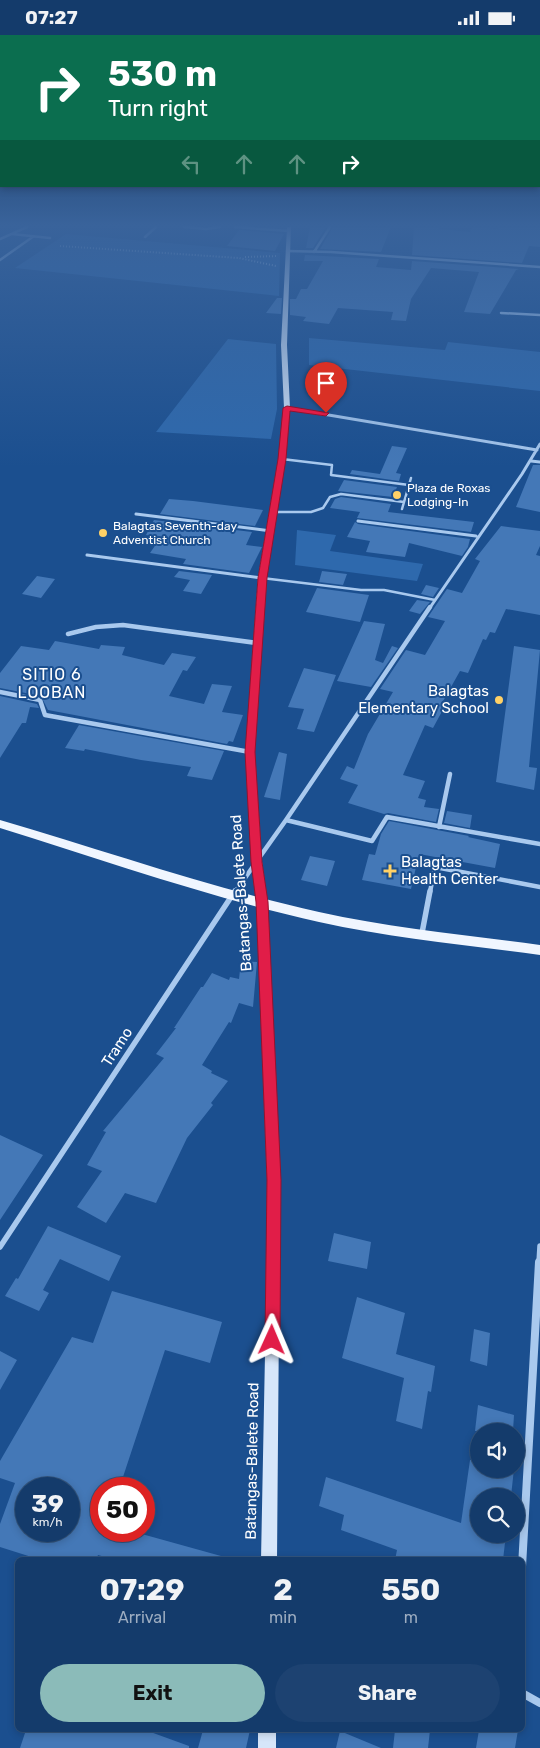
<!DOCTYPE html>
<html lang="en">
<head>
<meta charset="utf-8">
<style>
  :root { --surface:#143b6b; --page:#1d4271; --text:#f1f3f6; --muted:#9dadc1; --line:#33557e; --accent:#8bbbb9 }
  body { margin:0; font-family:Rubik,sans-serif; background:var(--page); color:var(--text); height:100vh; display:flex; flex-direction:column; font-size:19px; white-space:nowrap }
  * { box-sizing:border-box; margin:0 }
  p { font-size:16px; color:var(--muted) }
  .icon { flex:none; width:28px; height:28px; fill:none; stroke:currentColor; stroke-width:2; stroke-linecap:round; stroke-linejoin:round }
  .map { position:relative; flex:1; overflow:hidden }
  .panel { position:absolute; left:15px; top:1522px; width:510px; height:175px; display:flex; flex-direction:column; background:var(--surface); border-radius:8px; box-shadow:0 2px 8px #0003,0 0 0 1px var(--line) }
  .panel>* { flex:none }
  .guide { position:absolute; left:0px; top:0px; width:540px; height:152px; box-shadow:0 2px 8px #0003,0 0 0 1px var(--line); background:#0b6e4f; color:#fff; overflow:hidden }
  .controls { position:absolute; left:470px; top:1388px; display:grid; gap:10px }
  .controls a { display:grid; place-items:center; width:55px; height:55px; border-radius:50%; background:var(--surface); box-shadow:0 2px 8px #0003,0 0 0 1px var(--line); font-size:25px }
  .speed { position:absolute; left:15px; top:1442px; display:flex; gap:10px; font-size:25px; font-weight:700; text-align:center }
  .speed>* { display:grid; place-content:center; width:65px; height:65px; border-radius:50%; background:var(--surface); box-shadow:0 2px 8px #0003,0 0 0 1px var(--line); line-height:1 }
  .speed small { font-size:12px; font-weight:400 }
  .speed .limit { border:8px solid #d22; background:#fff; color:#111 }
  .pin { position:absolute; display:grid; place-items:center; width:42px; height:42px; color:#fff; margin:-51px -21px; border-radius:50% 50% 50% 0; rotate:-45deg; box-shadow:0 0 5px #0007 }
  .pin .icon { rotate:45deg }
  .me { position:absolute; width:55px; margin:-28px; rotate:1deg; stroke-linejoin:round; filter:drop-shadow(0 0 4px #0008) }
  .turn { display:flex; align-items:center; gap:18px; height:105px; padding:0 25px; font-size:22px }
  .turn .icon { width:65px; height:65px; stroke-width:2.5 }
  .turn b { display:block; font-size:35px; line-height:42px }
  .lanes { display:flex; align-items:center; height:48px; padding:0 25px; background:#0003; justify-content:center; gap:25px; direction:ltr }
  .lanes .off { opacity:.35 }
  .eta { display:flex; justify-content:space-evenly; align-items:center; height:85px; text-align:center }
  .eta b { font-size:30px; font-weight:700; line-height:35px }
  .button { display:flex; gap:10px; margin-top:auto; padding:10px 25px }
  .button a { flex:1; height:58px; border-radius:30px; background:var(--accent); color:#111; font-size:20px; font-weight:700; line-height:58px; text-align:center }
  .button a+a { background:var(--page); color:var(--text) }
  .status { display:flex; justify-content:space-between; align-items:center; height:35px; padding:0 25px; background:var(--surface); direction:ltr }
  .status svg { height:14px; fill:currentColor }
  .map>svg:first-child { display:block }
</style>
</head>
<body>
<div class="status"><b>07:27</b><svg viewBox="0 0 49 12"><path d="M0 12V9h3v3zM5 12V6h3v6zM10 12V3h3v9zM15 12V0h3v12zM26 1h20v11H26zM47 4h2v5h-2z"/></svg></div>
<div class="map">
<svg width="540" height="1713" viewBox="0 0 540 1713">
  <rect width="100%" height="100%" fill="#1b4f8f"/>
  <path fill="#2e69ad" d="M66,199l214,19 -1,43 -264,-28z
    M309,303l136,12 3,-8 92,10v39l-231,-26z
    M228,304l48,5 1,65 -6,30 -115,-7z
    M297,495l39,5 -6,16 93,13 -6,17 -122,-16z"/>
  <path fill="#4478b7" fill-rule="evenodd" d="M310,192h16l-13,21h-7z
    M333,192h58l-10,25 -61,-3z
    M414,192h24l1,2 31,3 2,-5 26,2 1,-2h41v20l-11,-1 -7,17 -110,-8z
    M239,195l45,4 -9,17 -48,-5z
    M305,220l74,4 -3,8 35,3 1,-9 107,8 -3,1 -26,44 -26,-2 15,-40 -48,-4 -20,31 -5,22 -15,-1 2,-8 -55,-4 -9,16 -26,-3 3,-4 -16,-2v-16h6l5,-10h6l16,-28h-19z
    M277,263h5l-1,16 -15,-1z
    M392,411l15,2 -11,25 5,1 -2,7 -49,-7 2,-4 28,4z
    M533,430h7v47l-24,-5z
    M344,445l53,7 -4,10 -55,-6z
    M341,462l50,7 -3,8 86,10 -3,10 -114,-14 3,-6 -30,-4 5,-9z
    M169,464l24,2 70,9 -8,16 -95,-12z
    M154,485l98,12 -6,13 16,2 -13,26 -66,-9 3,-5 -36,-6 11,-16 -15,-2z
    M355,487l3,2 112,15 -2,8 -6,9 -53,-13 -4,14 -39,-5 4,-11 -23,-4z
    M501,491l39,5v15l-4,9 4,1v59l-34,-6 -11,24 -5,-1 -4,8 -3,-1 -15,34 -8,-2 -18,32 4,1 -13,24 -8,-3 -22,50 22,6 -7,17 8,2 -2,7 15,2 -3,13 -48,-9 -4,1 -36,-11 10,-18 -18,-6 7,-13 7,3 14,-35 25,-42 -13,-3 26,-39 19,5 20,-34 -17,-4 19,-28 15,4 18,-32 -5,-2z
    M179,536l33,4 -11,19 -18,-3 7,-11 -16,-3z
    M322,536l25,3 -4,11 -24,-3z
    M37,541l18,3 -14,19 -19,-4z
    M426,550l13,3 -6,9 -12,-3z
    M317,553l52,7 -9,27 -54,-10z
    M417,565l13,2 -10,12 -11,-3z
    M364,586l21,3 -10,36 8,3 9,-17 6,2 -27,39 -34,-6z
    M55,606l44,8 2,-4 24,2 -3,8 42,10 8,-12 24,4 -9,14 -4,-1 -14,26 35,8 8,-20 20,2 -10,26 21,3 -10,27 -4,-1 -2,3 -179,-34 -7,-14 -41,-8v-15l21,-27 28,4z
    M514,611l26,4 -11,117 8,1 -3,22 -38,-8z
    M304,633l32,7 -22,57 -17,-3 7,-20 -16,-2z
    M0,661l37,8 2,4 -9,-1 -4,16h-4l-22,35z
    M79,690l145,26 -12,29 -25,-4 4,-9 -50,-7 -56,-11 -1,2 -19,-3z
    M279,717l8,2 -7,46 -16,-3z
    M447,776l25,4 -2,13 -26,-5z
    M389,786l80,15 -1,1 32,7 -5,24 -76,-14 -8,35 -49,-9 7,-26 6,1 6,-21z
    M310,821l25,5 -8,25 -26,-6z
    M241,926l16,1 -4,45 -14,-4 -8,20 -2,-1 -27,43 10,6 -1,2 17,8 -17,22 2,2 -26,33 -31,65 -31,-10 -19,30 -29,-16 25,-36 -15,-6 19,-33 -3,-1 61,-73 -8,-4 20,-26h-2l27,-41h2l9,-14 17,7 1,-3 9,2z
    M0,1100l43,20 -43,65z
    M48,1191l73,30 -12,25 -49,-22 -17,31 6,3 -10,18 -34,-15 11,-18 2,1z
    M334,1198l37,9 -4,27 -39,-8z
    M112,1256l110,31 -12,41 -45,-13 -46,139h-18v42h30l90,25 -1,4h-104l-18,-5 -2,5h-55l-41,-13v-23l15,-41 -15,-5v-17l72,-124 21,6zM26,1454h43v42h-43z
    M357,1262l48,16 -9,41 39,12 -4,26 -3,-1 -6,38 -26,-8 8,-43 -62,-20z
    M474,1294l16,4 -3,33 -17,-5z
    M0,1316l17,9 -17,30z
    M478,1370l36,10 -1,16h-38z
    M470,1425h9v9h35l-3,27h-32v38h27l-3,26h-108l2,-10 -56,-20 3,-15 -25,-9 7,-29 135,46z
    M26,1695h119l44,16v2h-169z
    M203,1695h47l-4,18h-48z
    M395,1695h35l-2,18h-35z
    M479,1695h39l-3,18h-39z
    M340,1696l41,17h-45z"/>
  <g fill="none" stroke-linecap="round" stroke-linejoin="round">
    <path stroke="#a9c9ee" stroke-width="2" stroke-dasharray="1 2" stroke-linecap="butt" d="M60,211l179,12 37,8
      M245,222l33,-1"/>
    <path stroke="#a9c9ee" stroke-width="2.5" d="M282,424l50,6 -1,10 78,10
      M402,474l9,-31
      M273,477h38l12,-4 7,-11 11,-3 63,8
      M262,543l99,12h23l51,10"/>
    <path stroke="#a9c9ee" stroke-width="2.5" d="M184,192l22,2 14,-2
      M235,192l54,4
      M12,199l38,4
      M145,202l11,-10
      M0,204l27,-12
      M287,216l44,1 209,15
      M314,217l16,-25
      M0,225l34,-24
      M501,278l39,2"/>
    <path stroke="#a9c9ee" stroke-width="3" d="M287,373l250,42
      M531,426l9,1
      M136,479l135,17
      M358,486l118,15
      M87,520l175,23
      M429,574l93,-135 18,-30"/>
    <path stroke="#a9c9ee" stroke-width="4.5" d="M68,599l28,-7 27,-2 134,18
      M0,657l40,8 5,15 205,37
      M286,785l86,21 15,-24 153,27
      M439,792l11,-53
      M235,857l51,-72 144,-213
      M430,857l5,-25 105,20"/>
    <path stroke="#a9c9ee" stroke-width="5.5" d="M422,898l8,-42
      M0,1212l235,-356
      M539,1228l1,-17"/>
    <path stroke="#a9c9ee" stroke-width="8" d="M522,1532l17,-305
      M522,1658l18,10"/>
    <path fill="#d6e6fa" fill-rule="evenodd" d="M287,192h4l-4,118 3,63 -5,51 -19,119 -12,174 8,110 5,40 13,298 -3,360h-16l7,-360 -11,-298 -5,-40 -6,-110 12,-174 21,-119 5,-51 -3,-63z
      M258,1695h18v18h-18z"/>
    <path fill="#f0f6ff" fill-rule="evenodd" d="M0,785c106,31 211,68 319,92 73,16 147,23 221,33v10c-74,-10 -148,-17 -221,-33 -108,-24 -213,-61 -319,-94z"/>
  </g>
  <linearGradient id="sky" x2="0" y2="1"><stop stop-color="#0f2b4f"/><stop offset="0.44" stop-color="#39639b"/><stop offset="1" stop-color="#39639b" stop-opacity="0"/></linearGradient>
  <rect width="540" height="432" fill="url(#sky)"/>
  <path fill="#e11d48" stroke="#92132f" d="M287,371l42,7 -3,3 -36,-5 -4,48 -19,119 -12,174 7,110 6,40 13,278 -1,160 -2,6 -6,2 -5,-2 -2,-6 2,-160 -11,-278 -5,-40 -6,-110 13,-174 20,-119 5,-51z"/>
  <g fill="#ffd166" stroke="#1b4f8f" stroke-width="2">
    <circle cx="397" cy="460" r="5"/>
    <circle cx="103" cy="498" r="5"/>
    <circle cx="499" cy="665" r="5"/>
    <path d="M387.5 828.5h5v5h5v5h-5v5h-5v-5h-5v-5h5z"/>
  </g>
  <g text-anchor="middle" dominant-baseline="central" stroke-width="4" stroke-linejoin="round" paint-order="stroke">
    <g font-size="12" fill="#fff" stroke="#1b4f8f" text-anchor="start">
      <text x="407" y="453">Plaza de Roxas<tspan x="407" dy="14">Lodging-In</tspan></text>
      <text x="113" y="491">Balagtas Seventh-day<tspan x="113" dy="14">Adventist Church</tspan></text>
    </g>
    <g font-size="15" fill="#fff" stroke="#1b4f8f" text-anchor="end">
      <text x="489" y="656">Balagtas<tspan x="489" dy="17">Elementary School</tspan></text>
      <text x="401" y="827" text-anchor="start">Balagtas<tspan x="401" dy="17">Health Center</tspan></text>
    </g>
    <g font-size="15" fill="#fff" stroke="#1b4f8f">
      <text transform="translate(241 858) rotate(-94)">Batangas-Balete Road</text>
      <text transform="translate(117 1012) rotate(-57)">Tramo</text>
      <text transform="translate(252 1426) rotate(-89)">Batangas-Balete Road</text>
    </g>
    <g font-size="16" letter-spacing="1" fill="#fff" stroke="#1b4f8f">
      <text x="52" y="639">SITIO 6<tspan x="52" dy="18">LOOBAN</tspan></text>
    </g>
  </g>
</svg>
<div class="controls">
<a><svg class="icon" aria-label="sound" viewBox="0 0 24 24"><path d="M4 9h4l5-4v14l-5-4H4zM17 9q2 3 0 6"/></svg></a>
<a><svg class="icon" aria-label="search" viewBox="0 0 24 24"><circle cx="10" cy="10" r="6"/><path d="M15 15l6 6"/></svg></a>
</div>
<div class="speed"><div>39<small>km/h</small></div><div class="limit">50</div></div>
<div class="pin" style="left:326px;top:378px;background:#d93025"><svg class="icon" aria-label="arrive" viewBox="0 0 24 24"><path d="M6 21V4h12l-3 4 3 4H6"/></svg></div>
<svg class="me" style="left:272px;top:1305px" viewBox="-20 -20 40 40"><path d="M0-17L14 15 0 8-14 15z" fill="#e11d48" stroke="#fff" stroke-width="4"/></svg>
<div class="guide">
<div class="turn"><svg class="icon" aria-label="right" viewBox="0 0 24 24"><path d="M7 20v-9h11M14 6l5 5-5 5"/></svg><div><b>530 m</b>Turn right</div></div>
<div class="lanes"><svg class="icon off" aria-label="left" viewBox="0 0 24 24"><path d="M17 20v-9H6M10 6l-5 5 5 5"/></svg><svg class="icon off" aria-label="ahead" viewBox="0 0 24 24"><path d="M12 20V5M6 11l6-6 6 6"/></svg><svg class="icon off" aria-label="ahead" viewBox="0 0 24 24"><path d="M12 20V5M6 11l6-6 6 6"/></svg><svg class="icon" aria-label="right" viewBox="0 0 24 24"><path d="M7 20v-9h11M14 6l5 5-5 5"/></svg></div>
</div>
<section class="panel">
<div class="eta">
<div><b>07:29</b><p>Arrival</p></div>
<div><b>2</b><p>min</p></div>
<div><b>550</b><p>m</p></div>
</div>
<div class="button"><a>Exit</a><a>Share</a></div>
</section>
</div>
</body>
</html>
